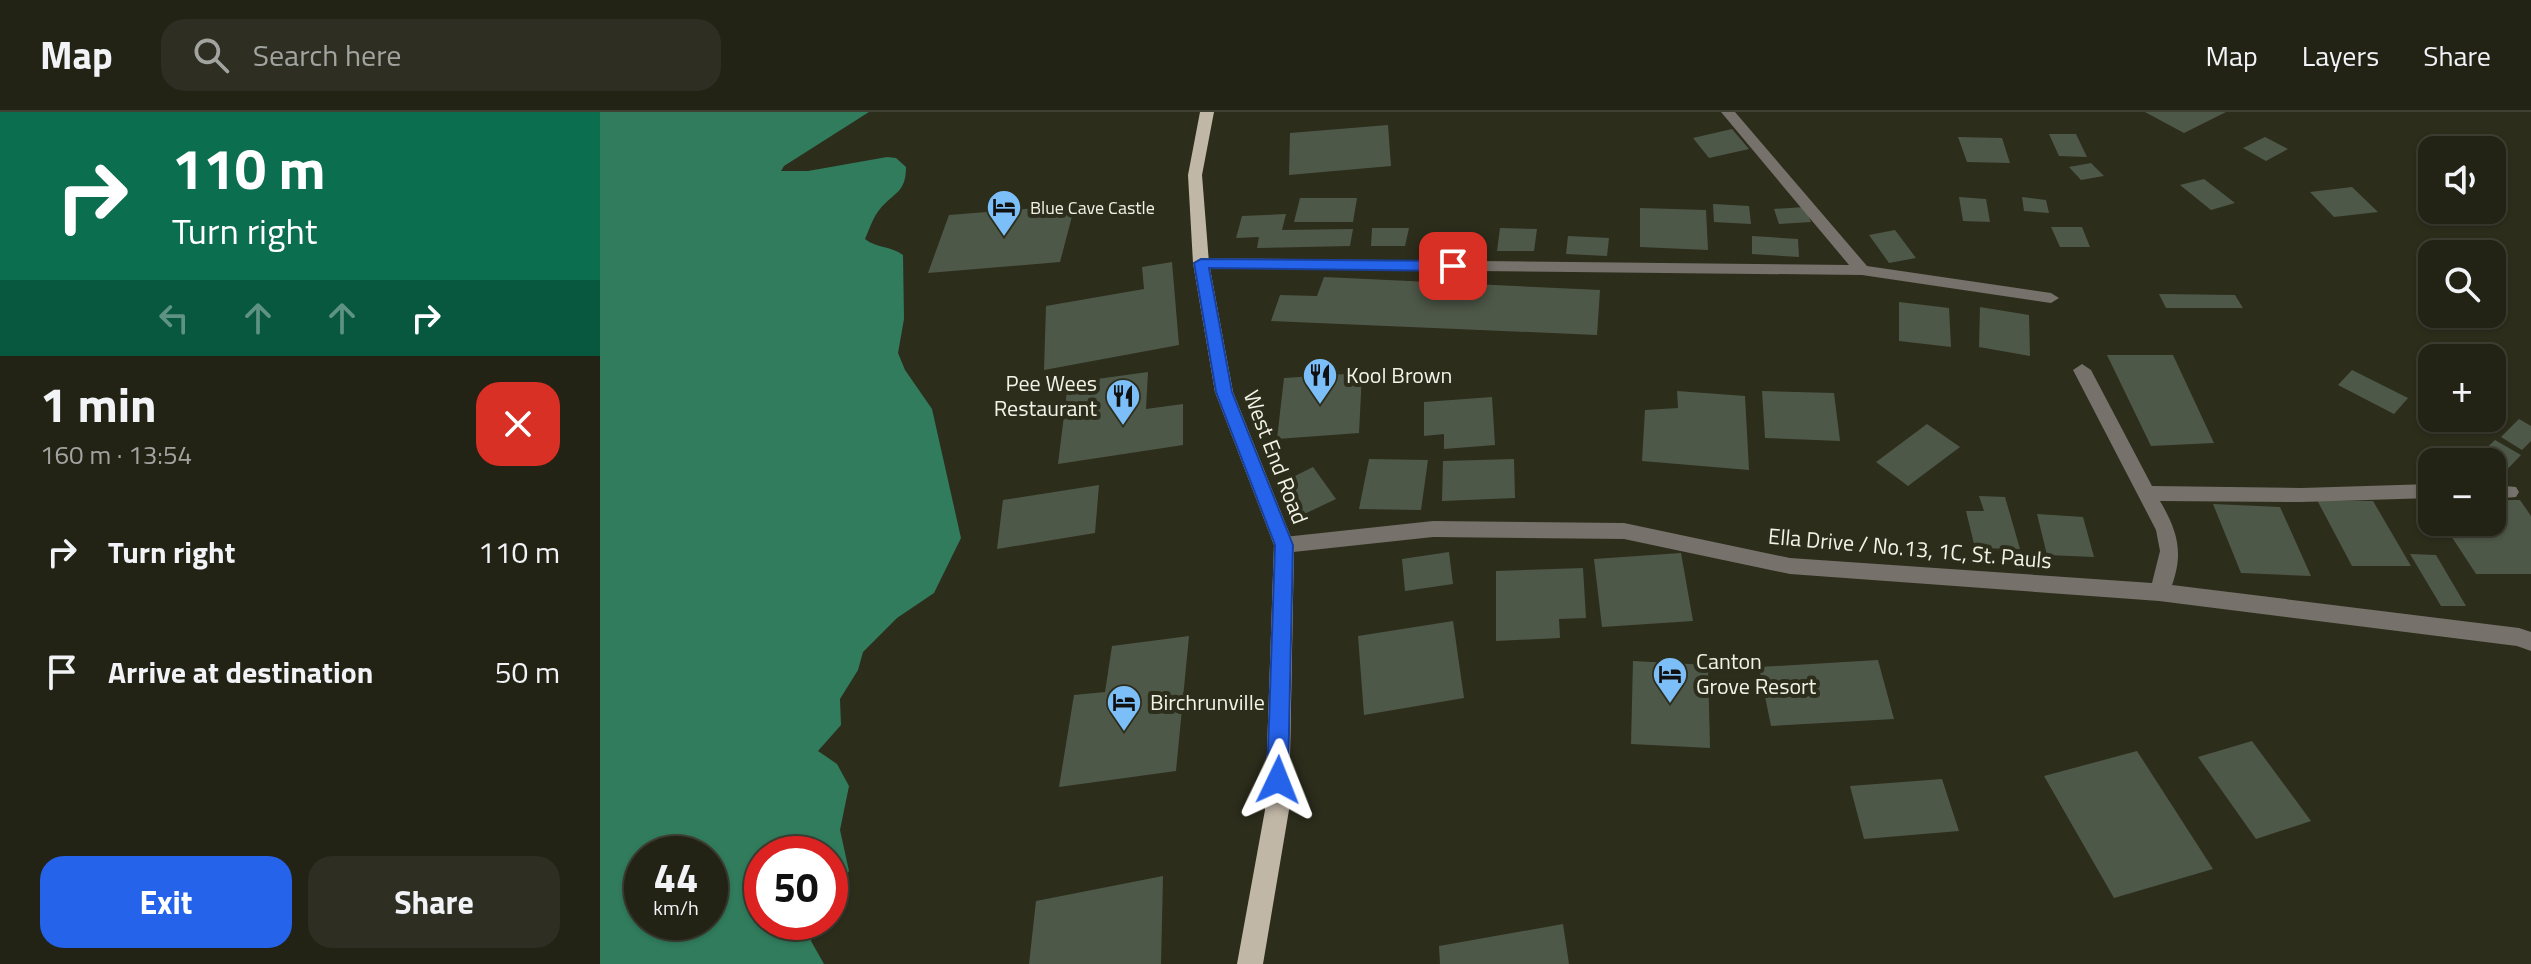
<!DOCTYPE html>
<html lang="en">
<head>
<meta charset="utf-8">
<style>
  :root { --surface:#222215; --page:#2e2f22; --text:#f1f3f6; --muted:#a2a4a0; --line:#3f3f34; --accent:#2563eb }
  body { margin:0; font-family:"Titillium Web",sans-serif; background:var(--page); color:var(--text); height:100vh; display:flex; flex-direction:column; font-size:30px; white-space:nowrap }
  * { box-sizing:border-box; margin:0 }
  p { font-size:26px; color:var(--muted) }
  .icon { flex:none; width:44px; height:44px; fill:none; stroke:currentColor; stroke-width:2; stroke-linecap:round; stroke-linejoin:round }
  .map { position:relative; flex:1; overflow:hidden }
  .side { display:flex; flex-direction:column; background:var(--surface); width:600px }
  .side>* { flex:none }
  .hud { background:#0b6e4f; color:#fff; overflow:hidden }
  .buttons { position:absolute; left:1818px; top:24px; display:grid; gap:16px }
  .buttons a { display:grid; place-items:center; width:88px; height:88px; border-radius:16px; background:var(--surface); box-shadow:0 2px 6px #0004,0 0 0 2px var(--line); font-size:40px }
  .speed { position:absolute; left:24px; top:724px; display:flex; gap:16px; font-size:40px; font-weight:700; text-align:center }
  .speed>* { display:grid; place-content:center; width:104px; height:104px; border-radius:50%; background:var(--surface); box-shadow:0 2px 6px #0004,0 0 0 2px var(--line); line-height:1 }
  .speed small { font-size:20px; font-weight:400 }
  .speed .limit { border:12px solid #d22; background:#fff; color:#111 }
  .pin { position:absolute; display:grid; place-items:center; width:68px; height:68px; color:#fff; margin:-34px; border-radius:16px; box-shadow:0 4px 12px #0006 }
  .me { position:absolute; width:88px; margin:-44px; rotate:2deg; stroke-linejoin:round; filter:drop-shadow(0 0 6px #0008) }
  .turn { display:flex; align-items:center; gap:28px; height:168px; padding:0 40px; font-size:36px }
  .turn .icon { width:104px; height:104px; stroke-width:2.5 }
  .turn b { display:block; font-size:56px; line-height:68px }
  .lanes { display:flex; align-items:center; height:76px; padding:0 40px; background:#0003; justify-content:center; gap:40px; direction:ltr }
  .lanes .off { opacity:.35 }
  .round { display:grid; place-items:center; flex:none; width:84px; height:84px; border-radius:24px; background:var(--page) }
  .overview { display:flex; align-items:center; justify-content:space-between; height:136px; padding:0 40px }
  h1 { font-size:48px; font-weight:700; line-height:60px }
  .button { display:flex; gap:16px; margin-top:auto; padding:16px 40px }
  .button a { flex:1; height:92px; border-radius:24px; background:var(--accent); color:#fff; font-size:32px; font-weight:700; line-height:92px; text-align:center }
  .button a+a { background:var(--page); color:var(--text) }
  ul { padding:0; list-style:none }
  li { display:flex; align-items:center; gap:24px; height:120px; padding:0 40px }
  li div { flex:1 }
  li b { display:block; font-size:30px }
  li em { font-style:normal }
  header { display:flex; align-items:center; gap:48px; box-sizing:border-box; height:112px; padding:0 40px; background:var(--surface); border-bottom:2px solid var(--line) }
  header strong { font-size:38px }
  nav { display:flex; gap:44px; margin-inline-start:auto; font-size:28px }
  .search { width:560px; height:72px; background:var(--page); display:flex; align-items:center; gap:20px; box-sizing:border-box; padding:0 28px; border-radius:24px; color:var(--muted); font-size:30px }
  main { display:flex; flex:1; min-height:0 }
  .map>svg:first-child { display:block }
</style>
</head>
<body>
<header>
<strong>Map</strong>
<div class="search"><svg class="icon" aria-label="search" viewBox="0 0 24 24"><circle cx="10" cy="10" r="6"/><path d="M15 15l6 6"/></svg>Search here</div>
<nav><a>Map</a><a>Layers</a><a>Share</a></nav>
</header>
<main>
<section class="side">
<div class="hud">
<div class="turn"><svg class="icon" aria-label="right" viewBox="0 0 24 24"><path d="M7 20v-9h11M14 6l5 5-5 5"/></svg><div><b>110 m</b>Turn right</div></div>
<div class="lanes"><svg class="icon off" aria-label="left" viewBox="0 0 24 24"><path d="M17 20v-9H6M10 6l-5 5 5 5"/></svg><svg class="icon off" aria-label="ahead" viewBox="0 0 24 24"><path d="M12 20V5M6 11l6-6 6 6"/></svg><svg class="icon off" aria-label="ahead" viewBox="0 0 24 24"><path d="M12 20V5M6 11l6-6 6 6"/></svg><svg class="icon" aria-label="right" viewBox="0 0 24 24"><path d="M7 20v-9h11M14 6l5 5-5 5"/></svg></div>
</div>
<div class="overview"><div><h1>1 min</h1><p>160 m · 13:54</p></div><a class="round" style="background:#d93025;color:#fff"><svg class="icon" aria-label="close" viewBox="0 0 24 24"><path d="M6 6l12 12M18 6L6 18"/></svg></a></div>
<ul>
<li><svg class="icon" aria-label="right" viewBox="0 0 24 24"><path d="M7 20v-9h11M14 6l5 5-5 5"/></svg><div><b>Turn right</b></div><em>110 m</em></li>
<li><svg class="icon" aria-label="arrive" viewBox="0 0 24 24"><path d="M6 21V4h12l-3 4 3 4H6"/></svg><div><b>Arrive at destination</b></div><em>50 m</em></li>
</ul>
<div class="button"><a>Exit</a><a>Share</a></div>
</section>
<div class="map">
<svg width="1931" height="852" viewBox="0 0 1931 852">
  <rect width="100%" height="100%" fill="#2d2d1c"/>
  <path fill="#307c5c" fill-rule="evenodd" d="M0,0h269l-85,54 -3,5h27l79,-14 9,1 10,9c0,26 -12,25 -26,42 -7,8 -11,21 -15,30 11,9 26,7 38,16l1,64 -6,34 7,17 27,39 29,129 -27,55 -37,25 -34,34 -5,18 -18,29 1,26 -23,26 19,13 12,22 -9,44 9,41 -19,24v-41h-68v68h54l-5,19 13,23h-224zM42,742h68v68h-68z"/>
  <path fill="#4e5848" d="M1545,0h81l-42,21z
    M788,13l3,41 -102,9 1,-42z
    M1132,17l17,20 -40,9 -16,-20z
    M1449,22h27l11,23 -28,-1z
    M1358,25l44,1 8,25 -43,-1z
    M1665,25l23,12 -22,12 -23,-13z
    M1491,51l13,13 -23,4 -12,-13z
    M1604,67l31,24 -24,7 -31,-25z
    M1752,75l26,25 -44,5 -24,-25z
    M1359,85l27,2 4,23 -27,-1z
    M1422,85l24,3 3,13 -25,-2z
    M700,86h57l-4,24h-59z
    M1113,92l36,2 2,18 -37,-2z
    M475,93l-15,57 -132,11 21,-58z
    M1205,95l6,15 -32,2 -5,-15z
    M1040,96l66,2 2,40 -68,-3z
    M686,102l-4,16 71,-1 -3,17 -93,2 2,-11 -23,1 6,-22z
    M1451,115h31l8,20h-30z
    M772,116h37l-4,18h-34z
    M900,116l37,1 -3,22h-37z
    M1295,118l21,28 -27,5 -20,-28z
    M968,124l41,2 -2,18 -41,-2z
    M1152,124l46,3 1,18 -47,-3z
    M572,150l7,83 -135,25 2,-64 98,-17 -2,-22z
    M724,165l276,13 -3,45 -326,-14 9,-26 37,1z
    M1559,182l76,1 8,13h-77z
    M1299,190l50,6 2,39 -52,-6z
    M1380,195l49,8 1,41 -51,-9z
    M1507,243h66l41,88 -63,3z
    M1752,258l56,28 -14,16 -56,-29z
    M548,260l-2,37 37,-5v41l-125,19 10,-81z
    M762,261l-3,60 -82,6 7,-61z
    M1077,279l68,5 4,74 -107,-9 3,-51 33,-2z
    M1162,279l72,2 6,48 -75,-3z
    M892,285l3,48 -51,4v-15l-20,2v-34z
    M1919,307l12,7v15l-9,9 -21,-13z
    M1327,312l33,23 -52,39 -32,-24z
    M1895,328l26,15 -25,26 -4,-3v-16h-20z
    M769,347l59,1 -7,50 -62,-1z
    M914,347l1,39 -73,3 1,-40z
    M713,355l23,32 -38,18 -21,-32z
    M499,373l-4,48 -98,16 6,-49z
    M1379,384l26,1 15,52 -45,-1 -9,-37h18z
    M1717,388l56,1 38,65h-59z
    M1892,388h28l11,16v58h-55l-34,-52h50z
    M1613,392l67,3 31,69 -70,-3z
    M1437,402l46,3 11,40 -47,-2z
    M849,440l4,32 -48,7 -3,-32z
    M1081,441l12,68 -91,6 -8,-68z
    M1810,442l26,1 30,51h-25z
    M983,456l3,50 -27,1 1,19 -64,3v-70z
    M853,509l11,77 -100,17 -6,-79z
    M589,524l-13,135 -117,16 15,-92 31,-3 7,-46z
    M1278,548l16,59 -123,7 -12,-59z
    M1033,549l75,4 2,83 -79,-4z
    M1652,629l59,80 -55,18 -58,-82z
    M1537,639l76,118 -99,29 -70,-122z
    M1342,667l17,52 -95,8 -14,-53z
    M563,764l-2,88h-132l7,-63z
    M963,812l6,40h-129l-1,-18z"/>
  <g fill="none" stroke-linecap="round" stroke-linejoin="round">
    <path fill="#76716a" fill-rule="evenodd" d="M1121,0h14l132,154 184,27 8,5 -8,5 -189,-28 -661,-7 -8,-5 8,-5 648,7z
      M1482,252l9,6 61,116 149,2 131,-4v14l-131,4 -141,-1c17,29 24,51 12,84l347,43 12,4v19l-14,-5 -358,-45 -369,-27 -166,-35 -191,-2 -149,16 -7,-2 -3,-6 3,-6 7,-2 149,-16 191,2 166,35 362,25 8,-32 -4,-21 -83,-160z
      M1892,373l24,2 3,5 -3,5 -24,2z"/>
    <path fill="#c1b7a7" fill-rule="evenodd" d="M600,0h14l-12,63 7,88 24,129 61,153 -5,265 -26,154h-26l28,-154 9,-265 -59,-153 -22,-129 -5,-88z"/>
  </g>
  <path fill="#2563eb" stroke="#184099" stroke-width="2" d="M601,147l252,2 7,5 -7,5 -244,-3 23,124 61,153 -5,235 -3,7 -7,3 -8,-3 -3,-7 8,-235 -59,-153 -22,-129z"/>
  <defs>
    <g id="hotel-pin" transform="scale(1.8)"><path d="M0 17L-7.5 6A9.5 9.5 0 1 1 7.5 6Z" fill="#7bbef8" stroke="#2d2d1c"/><path d="M-6-4.5h1.5V1H6V5H4.5V3h-9V5H-6ZM-4 0a1.8 1.8 0 1 1 3.6 0ZM.5 0V-2.5h3Q6-2.5 6 0Z" fill="#111"/></g>
    <g id="restaurant-pin" transform="scale(1.8)"><path d="M0 17L-7.5 6A9.5 9.5 0 1 1 7.5 6Z" fill="#7bbef8" stroke="#2d2d1c"/><path d="M-5-6h1v4h1v-4h1v4h1v-4h1v5L-1.5 .5V6h-2V.5L-5-1ZM5-6V6H3V1.5H1.5Q1.5-4 5-6Z" fill="#111"/></g>
  </defs>
  <g fill-rule="evenodd">
    <use href="#hotel-pin" x="404" y="95"/>
    <use href="#restaurant-pin" x="720" y="263"/>
    <use href="#restaurant-pin" x="523" y="284"/>
    <use href="#hotel-pin" x="1070" y="562"/>
    <use href="#hotel-pin" x="524" y="590"/>
  </g>
  <g text-anchor="middle" dominant-baseline="central" stroke-width="8" stroke-linejoin="round" paint-order="stroke">
    <g font-size="18" fill="#f2f2e7" stroke="#2d2d1c" text-anchor="start">
      <text x="430" y="95">Blue Cave Castle</text>
    </g>
    <g font-size="22" fill="#f2f2e7" stroke="#2d2d1c" text-anchor="start">
      <text x="746" y="263">Kool Brown</text>
      <text x="497" y="271" text-anchor="end">Pee Wees<tspan x="497" dy="25">Restaurant</tspan></text>
      <text x="1096" y="549">Canton<tspan x="1096" dy="25">Grove Resort</tspan></text>
      <text x="550" y="590">Birchrunville</text>
    </g>
    <g font-size="22" fill="#f2f2e7" stroke="#2d2d1c">
      <text transform="translate(676 345) rotate(69)">West End Road</text>
      <text transform="translate(1310 436) rotate(5)">Ella Drive / No.13, 1C, St. Pauls</text>
    </g>
  </g>
</svg>
<div class="buttons">
<a><svg class="icon" aria-label="sound" viewBox="0 0 24 24"><path d="M4 9h4l5-4v14l-5-4H4zM17 9q2 3 0 6"/></svg></a>
<a><svg class="icon" aria-label="search" viewBox="0 0 24 24"><circle cx="10" cy="10" r="6"/><path d="M15 15l6 6"/></svg></a>
<a>+</a>
<a>−</a>
</div>
<div class="speed"><div>44<small>km/h</small></div><div class="limit">50</div></div>
<div class="pin" style="left:853px;top:154px;background:#d93025"><svg class="icon" aria-label="arrive" viewBox="0 0 24 24"><path d="M6 21V4h12l-3 4 3 4H6"/></svg></div>
<svg class="me" style="left:678px;top:668px" viewBox="-20 -20 40 40"><path d="M0-17L14 15 0 8-14 15z" fill="#2563eb" stroke="#fff" stroke-width="4"/></svg>
</div>
</main>
</body>
</html>
